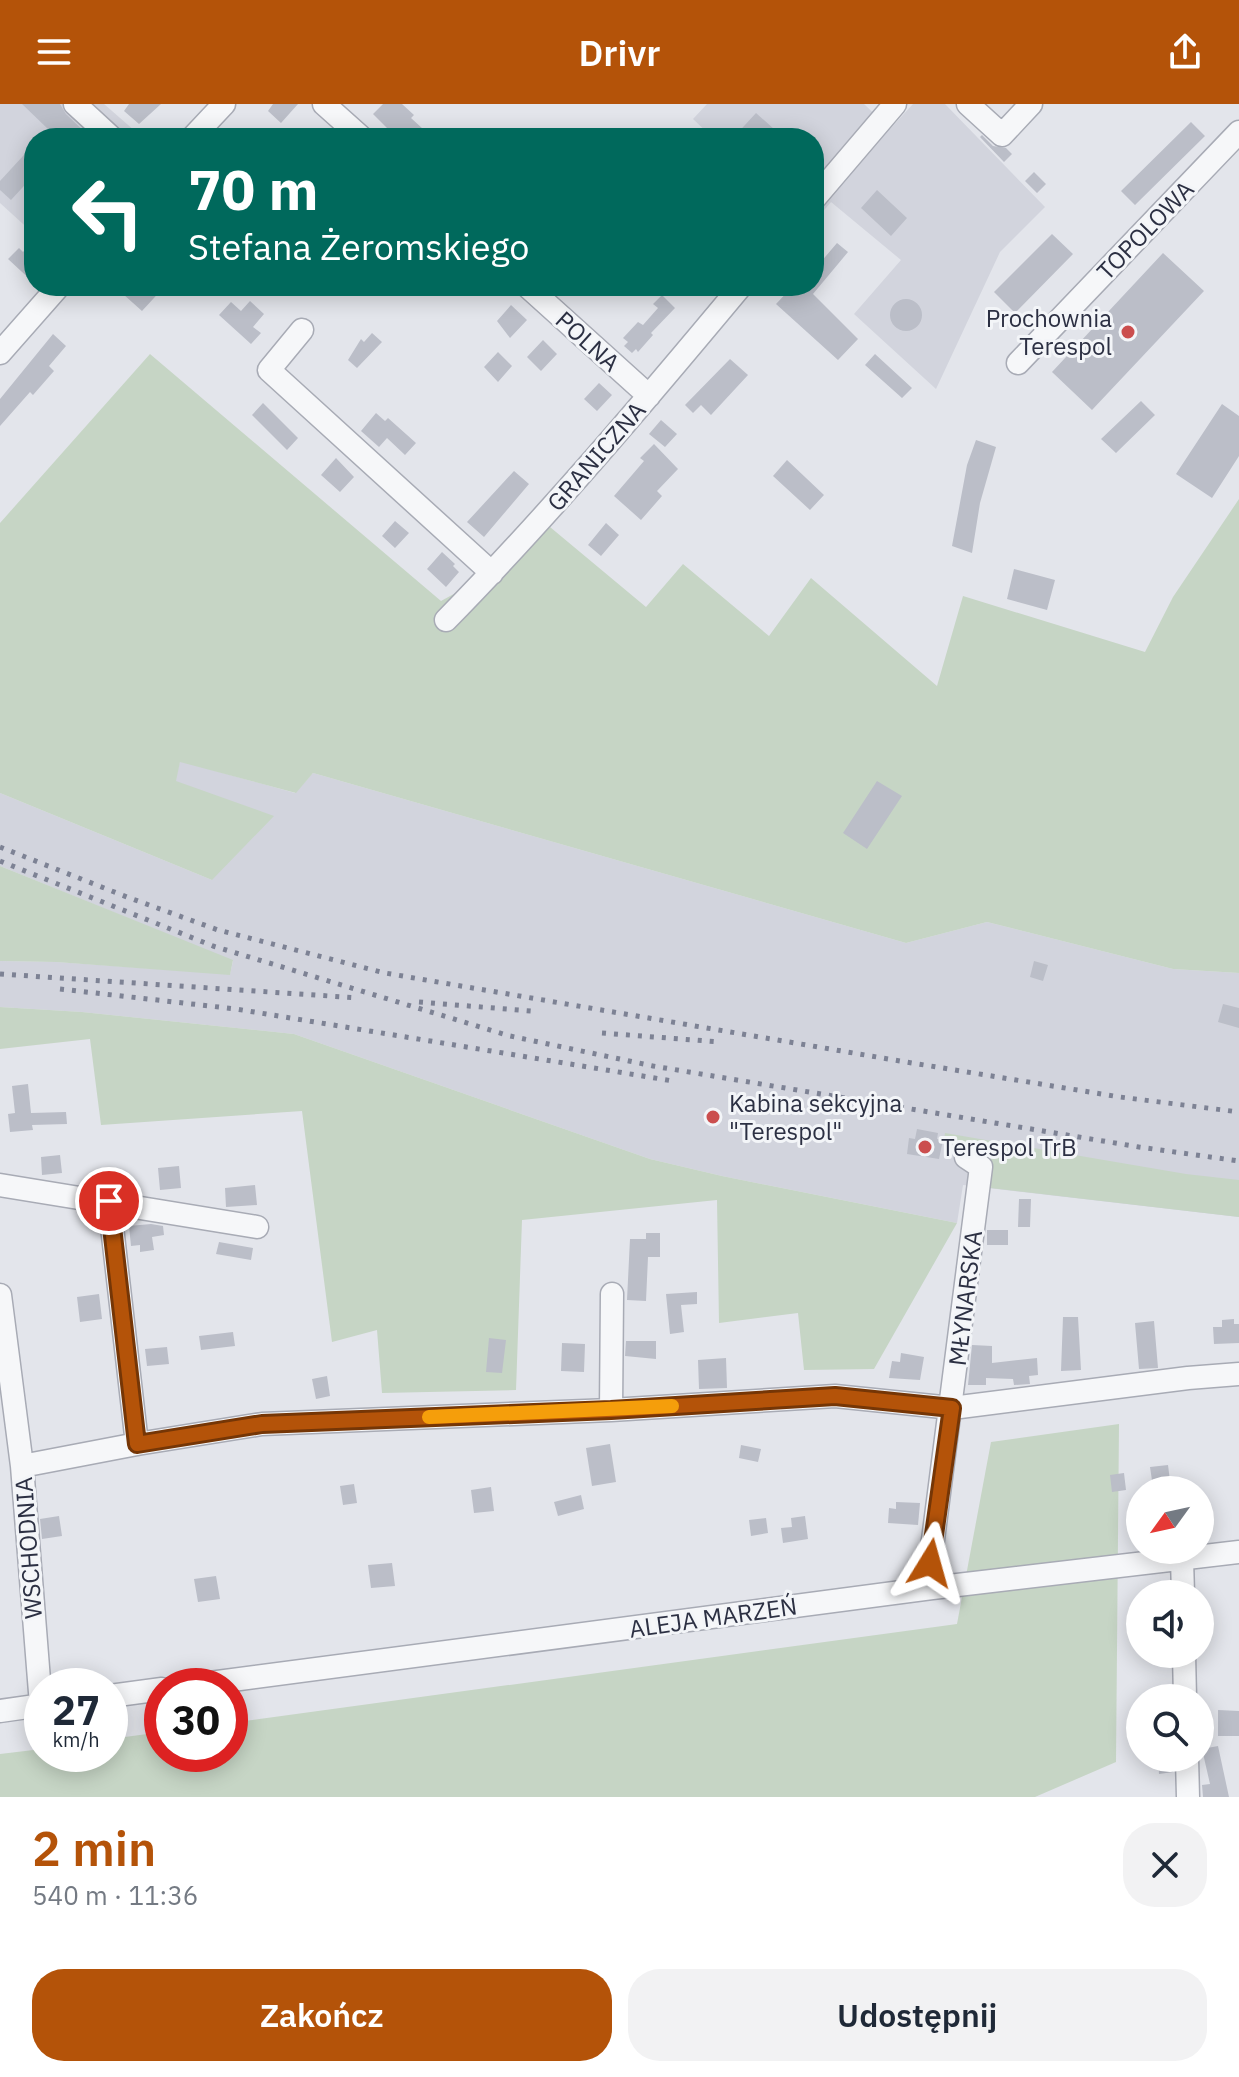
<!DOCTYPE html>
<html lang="pl">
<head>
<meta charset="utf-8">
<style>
  :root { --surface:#fff; --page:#f2f2f3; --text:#1f2937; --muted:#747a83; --accent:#b45309 }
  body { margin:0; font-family:"IBM Plex Sans",sans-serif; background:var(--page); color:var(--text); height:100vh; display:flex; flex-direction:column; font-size:30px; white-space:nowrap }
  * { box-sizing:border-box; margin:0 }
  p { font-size:26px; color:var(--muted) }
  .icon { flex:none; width:44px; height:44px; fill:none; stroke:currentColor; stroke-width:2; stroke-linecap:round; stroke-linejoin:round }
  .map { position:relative; height:1693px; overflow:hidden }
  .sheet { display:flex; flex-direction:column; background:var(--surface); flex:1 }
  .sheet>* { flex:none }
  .hud { position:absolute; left:24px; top:24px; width:800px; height:168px; border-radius:32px; box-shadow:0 4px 20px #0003; background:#00695c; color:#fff; overflow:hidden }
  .needle { width:52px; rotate:237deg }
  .tools { position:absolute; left:1126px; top:1372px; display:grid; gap:16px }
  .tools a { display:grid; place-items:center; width:88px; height:88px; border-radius:50%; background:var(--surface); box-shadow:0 4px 20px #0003; font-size:40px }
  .speed { position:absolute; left:24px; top:1564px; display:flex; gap:16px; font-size:40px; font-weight:700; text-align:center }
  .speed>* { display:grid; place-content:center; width:104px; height:104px; border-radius:50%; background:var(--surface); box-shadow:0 4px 20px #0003; line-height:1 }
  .speed small { font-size:20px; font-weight:400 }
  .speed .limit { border:12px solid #d22; background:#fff; color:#111 }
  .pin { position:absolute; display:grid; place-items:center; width:68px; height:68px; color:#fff; margin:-34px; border:4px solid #fff; border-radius:50%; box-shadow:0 2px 8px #0007 }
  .me { position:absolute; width:88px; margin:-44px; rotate:8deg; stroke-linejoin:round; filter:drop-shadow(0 0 6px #0008) }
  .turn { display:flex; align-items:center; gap:28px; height:168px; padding:0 32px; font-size:36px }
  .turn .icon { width:104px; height:104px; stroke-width:2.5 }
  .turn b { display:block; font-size:56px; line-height:68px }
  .round { display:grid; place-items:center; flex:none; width:84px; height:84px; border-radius:32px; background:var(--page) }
  .head { display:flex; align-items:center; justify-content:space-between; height:136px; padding:0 32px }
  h1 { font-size:48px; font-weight:600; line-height:60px; color:var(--accent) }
  .action { display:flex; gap:16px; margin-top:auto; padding:16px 32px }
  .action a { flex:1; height:92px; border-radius:32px; background:var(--accent); color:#fff; font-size:32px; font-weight:600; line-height:92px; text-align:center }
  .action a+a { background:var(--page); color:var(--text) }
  header { display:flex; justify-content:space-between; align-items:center; height:104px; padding:0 32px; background:var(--accent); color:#fff; font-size:36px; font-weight:600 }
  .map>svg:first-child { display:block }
</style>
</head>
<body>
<header><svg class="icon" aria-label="menu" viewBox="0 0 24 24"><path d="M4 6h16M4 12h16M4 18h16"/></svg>Drivr<svg class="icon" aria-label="share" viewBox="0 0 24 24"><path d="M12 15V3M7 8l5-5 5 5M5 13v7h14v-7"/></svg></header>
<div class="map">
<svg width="1239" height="1693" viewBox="0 0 1239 1693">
  <rect width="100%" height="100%" fill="#e3e5eb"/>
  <path fill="#d2d4dd" d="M0,0h104l39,34h-109v96l-34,-31z
    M707,0h157l26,25 23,-25h32l100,103 -45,45 -64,137 -82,-75 47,-54 -70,-58 -17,20v-84h-101l-20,-19z
    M180,657l115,32 18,-20 593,170 81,-21 186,47 66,4v244l-276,-32 -6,38 -235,-47 -72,-17 -356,-125 -212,-22 -82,-5v-46l56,1 174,12 3,-13 -233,-95v-73l212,87 -37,-99z"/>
  <path fill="#c6d5c5" d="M150,250l291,247 51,-28 58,-46 96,80 37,-43 86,72 42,-58 126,108 26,-90 182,56 28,-55 66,-98v474l-66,-4 -186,-47 -81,21 -593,-170 -17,20 -116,-31 -4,19 98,35 -62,64 -212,-87v-270z
    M0,762l233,94 -3,15 -174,-13 -56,-1z
    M0,903l82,5 212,22 356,125 72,17 235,47 -83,146 -70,1 -6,-57 -79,10 -2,-123 -195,20 -6,170 -134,3 -5,-63 -45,12 -30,-231 -201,14 -11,-86 -90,10z
    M945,1029l241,41 53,6v37l-257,-30 -11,-31 1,-12 -28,-4z
    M1119,1320l-3,338 -81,35h-1035v-43l42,-5v5h68v-15l52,-7v22h68v-31l727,-99 34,-182z"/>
  <path fill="#bbbec8" d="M22,0h38l6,10 25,24h-51l8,-9z
    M129,0h32l-22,20 -15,-13z
    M273,0h25l-17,19 -13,-12z
    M383,0h19l12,11 -3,3 12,11 -9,9h-17l-24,-24z
    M756,9l28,25h-51z
    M1191,18l14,14 -70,69 -14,-14z
    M982,31l11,11 13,2 6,6 -8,8 -24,-25z
    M34,40v31l-23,25 -11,-10v-9z
    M1034,68l12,12 -9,9 -12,-12z
    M877,86l30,28 -16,18 -30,-28z
    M1052,130l21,20 -58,59 -21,-21z
    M34,136v43l-26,-24 11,-11 4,4z
    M837,139l11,9 -35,42 45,45 -20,21 -62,-56 17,-18h21v-16z
    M1163,149l41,38 -112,119 -40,-38z
    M114,182h51l-23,25z
    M662,191l13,13 -24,25 2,2 -15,17 -2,-3 -4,4 -8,-7 4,-4 -5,-4 15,-16 5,3 15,-17 -5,-4z
    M890 211a16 16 0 1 1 32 0a16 16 0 1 1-32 0Z
    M250,197l14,13 -11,13 8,6 -10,11 -32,-29 12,-13 10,9z
    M511,201l16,15 -17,18 -13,-17z
    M372,229l10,9 -25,26 -9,-8 13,-21 3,3z
    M53,230l13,12 -17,20 5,5 -21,24 -3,-3 -30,34v-27z
    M543,236l14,14 -16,17 -14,-14z
    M498,248l14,14 -14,16 -14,-15z
    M875,250l37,34 -10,10 -37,-33z
    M730,255l18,16 -37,40 -10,-10 -8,8 -8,-8z
    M599,279l13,12 -15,16 -13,-12z
    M1141,297l14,14 -39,38 -15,-14z
    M263,299l35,35 -11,12 -35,-35z
    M1222,300l17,12v40l-27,42 -36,-24z
    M376,309l9,8 3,-3 28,25 -11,12 -18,-17 -8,9 -18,-16z
    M661,316l16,14 -12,13 -16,-13z
    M976,336l20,7 -16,56 -8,50 -20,-7 15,-81z
    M654,340l24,25 -21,22 5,5 -21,24 -27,-24 30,-35 -4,-3z
    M336,354l18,19 -14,15 -19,-17z
    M787,356l37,35 -14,15 -37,-34z
    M514,367l15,13 -45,53 -17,-15z
    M395,417l14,12 -14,15 -13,-12z
    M606,419l13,12 -18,21 -13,-11z
    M442,448l13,12 -2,2 6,6 -13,15 -19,-18z
    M1014,465l41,11 -8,30 -40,-11z
    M877,677l25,15 -35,53 -24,-16z
    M1034,857l14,4 -5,16 -13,-4z
    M1223,900l16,4v20l-21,-6z
    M28,980l3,29 35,-1 1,12 -35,1 1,5 -23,2 -2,-18 7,-1 -3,-27z
    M917,1025l21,4 -1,6 6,1 -4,19 -32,-5 2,-16 6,1z
    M60,1051l2,18 -20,2 -1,-18z
    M179,1062l2,22 -21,2 -2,-22z
    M255,1081l2,20 -31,2 -1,-19z
    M1019,1095h12l-1,28h-12z
    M151,1120l12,2 1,9 -12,2 2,13 -14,2v-7l-9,1 -2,-20z
    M987,1126h21v15h-21z
    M646,1129h14v24h-12l-2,44 -19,-1 3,-61h16z
    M219,1138l34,6 -2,12 -35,-6z
    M697,1188v12l-16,1 3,27 -14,2 -4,-40z
    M99,1190l3,25 -22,3 -3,-25z
    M1063,1213h15l3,53 -20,1z
    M1234,1215v5h5v19l-25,1 -1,-17h9v-7z
    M1154,1217l4,47 -19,1 -4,-46z
    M233,1228l2,14 -34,4 -2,-14z
    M489,1234l17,2 -4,33 -16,-1z
    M626,1237h30v18l-31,-3z
    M562,1239l23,1 -1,28 -23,-1z
    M972,1241l20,1v17l45,-5 1,17 -9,1 1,8 -16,1 -1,-6 -27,-1v7h-18z
    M167,1243l2,17 -22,2 -2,-17z
    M901,1249l23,4 -4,23 -31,-2 3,-17 8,1z
    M726,1254l1,30 -28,1 -1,-29z
    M327,1272l3,20 -14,3 -4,-20z
    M610,1340l6,38 -24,4 -6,-38z
    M741,1341l20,4 -3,13 -19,-4z
    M1168,1361l3,24 -12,1 -1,-4 -5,1 -3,-20z
    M1124,1369l2,17 -14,2 -2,-17z
    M354,1380l3,19 -14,2 -3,-19z
    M491,1383l3,24 -20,2 -3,-23z
    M581,1391l3,14 -26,7 -4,-14z
    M896,1398l24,1 -2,22 -30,-2 1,-15 7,1z
    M59,1412l3,20 -20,3 -2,-20z
    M805,1412l3,23 -25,4 -2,-15 11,-1 -1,-9z
    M766,1414l2,15 -17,3 -2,-16z
    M392,1459l3,23 -24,2 -3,-23z
    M216,1472l4,23 -22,3 -4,-23z
    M1218,1606l21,1v25h-21z
    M1218,1642l11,51h-26l-1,-12 8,-1 -8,-35z
    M1158,1654h15v14l-14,2z"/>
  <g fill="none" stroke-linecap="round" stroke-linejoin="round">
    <g stroke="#a8abb5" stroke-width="25">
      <path id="minor" d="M75,0l37,34
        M324,0l38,34
        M968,0l34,31 29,-31
        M192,34l32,-34
        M814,95l81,-95
        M527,182l122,110
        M302,226l-33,40 223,203
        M0,249l59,-67
        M1018,259l221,-231
        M446,516c104,-106 200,-220 295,-334
        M0,1081l257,42
        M109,1097l28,243
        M0,1191l22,171 19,239
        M611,1306l1,-116
        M22,1362l115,-22 125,-20 349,-14 224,-14 117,12 236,-30 51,-4
        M1182,1455l1,35
        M932,1484l-2,-25 51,-396 -15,-10
        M1184,1550l1,44
        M187,1582l745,-98 307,-36
        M110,1592l52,-7
        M0,1607l42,-6
        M1187,1654l1,39"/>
    </g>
    <use href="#minor" stroke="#f6f7f9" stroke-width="22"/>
    <path stroke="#7d8294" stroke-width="5" stroke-dasharray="4 8" stroke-linecap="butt" d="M0,743l127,50 91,33 167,43 521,89 214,35 119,15
      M0,757l213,85 297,90 143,30 486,81 100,14
      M0,870l359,24
      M60,885l176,20 437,72
      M419,898l112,9
      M602,929l118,9"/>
  </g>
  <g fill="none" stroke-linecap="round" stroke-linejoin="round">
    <g stroke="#753606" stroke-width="20">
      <path id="route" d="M109,1097l28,243 125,-20 349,-14 224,-14 117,12 -22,155"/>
    </g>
    <use href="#route" stroke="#b45309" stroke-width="14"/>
    <path stroke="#f59e0b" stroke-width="14" d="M429,1313l243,-11"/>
  </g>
  <g fill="#cb4e4e" stroke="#f3f5f8" stroke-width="3">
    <circle cx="1128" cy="228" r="8"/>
    <circle cx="713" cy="1013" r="8"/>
    <circle cx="925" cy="1043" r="8"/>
  </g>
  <g text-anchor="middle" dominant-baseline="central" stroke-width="6" stroke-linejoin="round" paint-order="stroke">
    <g font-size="24" fill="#2c3043" stroke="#f3f5f8">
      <text transform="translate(1145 126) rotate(-46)">TOPOLOWA</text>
      <text transform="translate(588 237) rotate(42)">POLNA</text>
      <text transform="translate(596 352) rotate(-49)">GRANICZNA</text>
      <text transform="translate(965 1194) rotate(-83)">MŁYNARSKA</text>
      <text transform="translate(28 1444) rotate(-94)">WSCHODNIA</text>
      <text transform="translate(713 1513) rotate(-8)">ALEJA MARZEŃ</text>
    </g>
    <g font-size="24" fill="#2c3043" stroke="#f3f5f8" text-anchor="start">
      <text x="1112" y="214" text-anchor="end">Prochownia<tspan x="1112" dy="28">Terespol</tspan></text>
      <text x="729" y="999">Kabina sekcyjna<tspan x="729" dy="28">"Terespol"</tspan></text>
      <text x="941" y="1043">Terespol TrB</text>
    </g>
  </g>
</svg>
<div class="tools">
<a><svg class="needle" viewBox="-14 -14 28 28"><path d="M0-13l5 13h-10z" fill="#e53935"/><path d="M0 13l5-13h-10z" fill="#747a83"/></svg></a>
<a><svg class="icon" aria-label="sound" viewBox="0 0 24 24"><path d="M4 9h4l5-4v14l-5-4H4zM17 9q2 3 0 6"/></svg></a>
<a><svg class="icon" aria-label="search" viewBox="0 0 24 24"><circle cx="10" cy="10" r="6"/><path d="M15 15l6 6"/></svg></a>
</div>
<div class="speed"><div>27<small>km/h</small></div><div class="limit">30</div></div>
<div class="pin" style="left:109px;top:1097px;background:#d93025"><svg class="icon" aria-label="arrive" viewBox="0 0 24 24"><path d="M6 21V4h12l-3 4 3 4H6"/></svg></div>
<svg class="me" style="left:930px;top:1459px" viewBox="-20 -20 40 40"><path d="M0-17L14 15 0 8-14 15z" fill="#b45309" stroke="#fff" stroke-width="4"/></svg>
<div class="hud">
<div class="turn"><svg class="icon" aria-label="left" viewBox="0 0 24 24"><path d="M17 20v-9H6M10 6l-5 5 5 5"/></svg><div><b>70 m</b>Stefana Żeromskiego</div></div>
</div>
</div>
<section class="sheet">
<div class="head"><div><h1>2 min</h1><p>540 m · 11:36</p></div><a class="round"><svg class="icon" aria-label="close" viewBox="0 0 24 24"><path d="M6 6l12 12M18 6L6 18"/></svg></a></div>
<div class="action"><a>Zakończ</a><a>Udostępnij</a></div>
</section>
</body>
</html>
